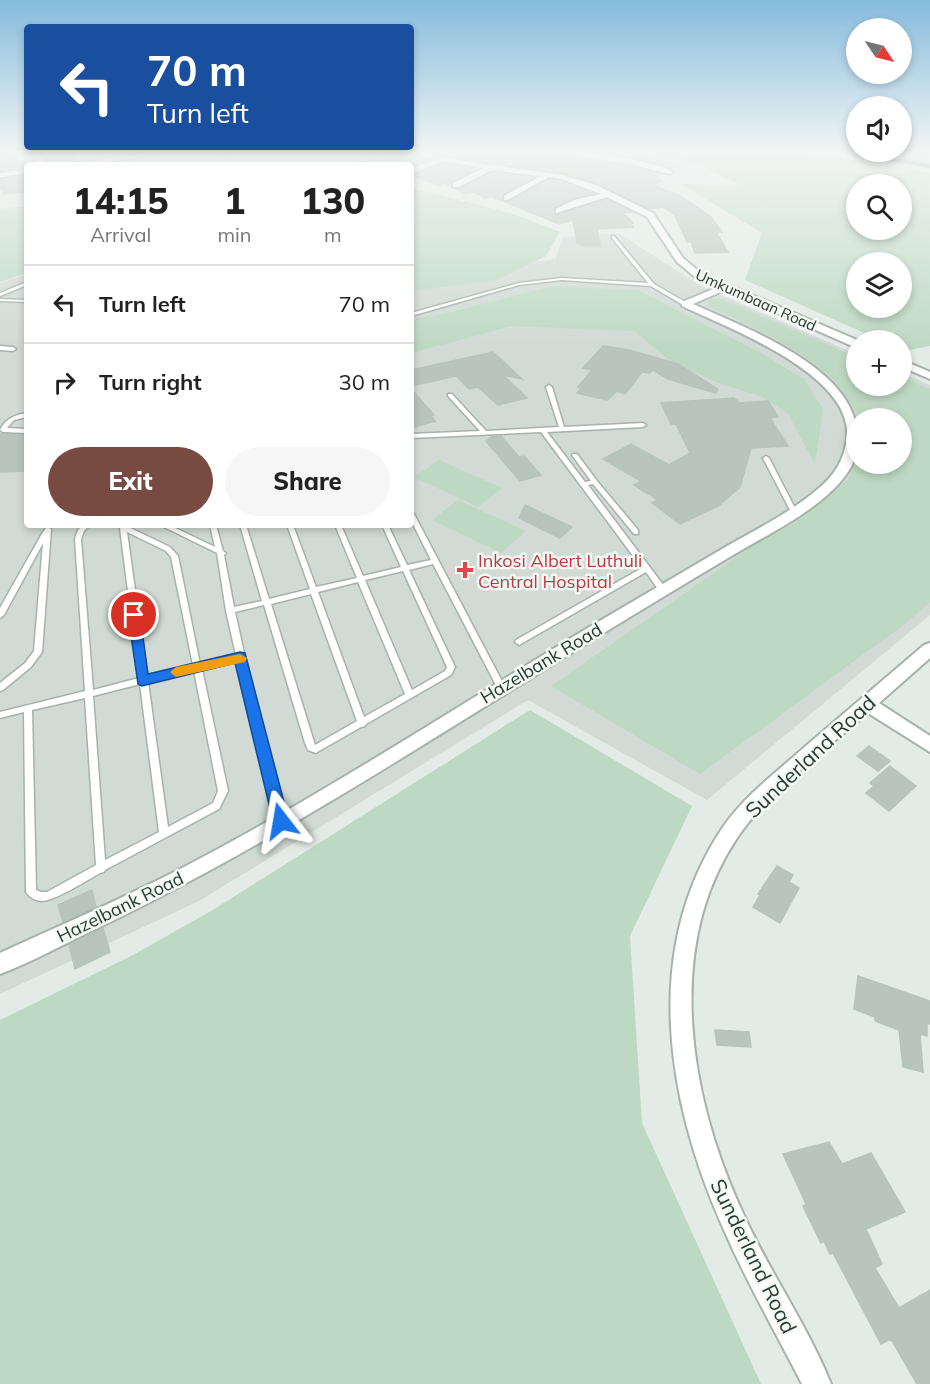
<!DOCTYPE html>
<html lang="en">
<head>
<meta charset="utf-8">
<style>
  :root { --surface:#fff; --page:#f6f6f6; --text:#222; --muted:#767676; --line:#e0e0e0; --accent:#784b42 }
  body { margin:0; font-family:Mulish,sans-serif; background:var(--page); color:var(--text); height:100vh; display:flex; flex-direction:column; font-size:22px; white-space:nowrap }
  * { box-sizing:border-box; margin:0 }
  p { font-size:20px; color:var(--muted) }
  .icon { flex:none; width:33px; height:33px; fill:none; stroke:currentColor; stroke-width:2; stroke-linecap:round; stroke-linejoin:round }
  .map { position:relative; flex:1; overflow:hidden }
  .details { position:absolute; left:24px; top:162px; width:390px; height:366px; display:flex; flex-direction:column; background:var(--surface); border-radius:6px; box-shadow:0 3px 9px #0003 }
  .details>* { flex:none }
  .banner { position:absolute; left:24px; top:24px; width:390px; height:126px; border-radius:6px; box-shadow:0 3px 9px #0003; background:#1a4fa0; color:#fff; overflow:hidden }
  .needle { width:39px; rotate:125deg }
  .fabs { position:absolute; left:846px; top:18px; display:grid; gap:12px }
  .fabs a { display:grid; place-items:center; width:66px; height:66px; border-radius:50%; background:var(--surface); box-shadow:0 3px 9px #0003; font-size:30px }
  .pin { position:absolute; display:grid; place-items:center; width:51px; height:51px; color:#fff; margin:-26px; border:3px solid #fff; border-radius:50%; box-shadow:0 2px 6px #0007 }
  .me { position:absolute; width:66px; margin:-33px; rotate:346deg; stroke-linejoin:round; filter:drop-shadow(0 0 4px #0008) }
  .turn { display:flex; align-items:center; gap:21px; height:126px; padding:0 24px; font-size:27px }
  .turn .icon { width:78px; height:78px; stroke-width:2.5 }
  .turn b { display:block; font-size:42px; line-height:51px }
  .eta { display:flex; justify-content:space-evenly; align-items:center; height:102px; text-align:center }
  .eta b { font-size:36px; font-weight:800; line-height:42px }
  .action { display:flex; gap:12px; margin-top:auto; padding:12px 24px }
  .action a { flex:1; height:69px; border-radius:36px; background:var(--accent); color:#fff; font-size:24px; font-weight:800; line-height:69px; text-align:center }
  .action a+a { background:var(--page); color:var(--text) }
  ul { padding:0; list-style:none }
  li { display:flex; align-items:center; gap:18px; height:78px; padding:0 24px; border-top:2px solid var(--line) }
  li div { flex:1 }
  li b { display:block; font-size:22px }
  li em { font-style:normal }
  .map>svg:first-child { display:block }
</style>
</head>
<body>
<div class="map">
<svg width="930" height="1384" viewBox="0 0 930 1384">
  <rect width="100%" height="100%" fill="#e3ebe6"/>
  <path fill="#d1dad5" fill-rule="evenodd" d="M618,233l86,55 152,66v32h46v-13l28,12v230l-223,185 -179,-100 -329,201 -199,93v-711l27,-9v251h384v-247l145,-19 6,-22zM856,418h46v46h-46z"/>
  <path fill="#bed9c3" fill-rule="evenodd" d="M646,151h150l134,21v174l-26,5 -2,-1v-10h-22l-135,-60 17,-47 -81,-49 59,1 -47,-23zM902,184v46h-46v-46zM902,262v46h-46v-46z
    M411,188l100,25 49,19 -14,24 -49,24 -86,11z
    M27,206v67l-27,9v-73z
    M553,286l85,4 121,62 45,27 19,30 -8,55 -27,-50 -26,-17 -49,-16 -45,-21 -33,-29 -123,-5 -101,27v-34l28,-4z
    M708,298l14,1 134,58v29h46v-9l28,12v213l-25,22 -205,150 -149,-88 297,-206 8,-33v17h46v-46h-42c-9,-14 -18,-29 -30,-41 -33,-31 -80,-51 -121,-71z
    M439,460l63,28 -24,19 -64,-30z
    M458,500l68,31 -25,22 -69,-33z
    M530,710l162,96 -62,130 12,187 119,261h-761v-364l133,-65 78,-44z"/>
  <path fill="#b8c5bf" stroke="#b6c4bd" stroke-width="1.5" d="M11,151h19l6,14 -36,6v-10l10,-1z
    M41,151h32l1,10 -26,3z
    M389,151h10l29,9 -17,7 -46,-5z
    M424,151l28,2 6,-2h86l2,2 84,13 31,8 -7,4 9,3 -11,4 29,11 30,21 11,15h-6l12,20 -33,1 -4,-11h-4l-13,-28 -11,-7 -13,2 -53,-26 -35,-10 -94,-13z
    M586,151h60l-7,4 42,11 -9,3 -25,-9z
    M443,163l34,6 -25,12 -1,5 -6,-3 -5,2 -27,-9z
    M492,172l42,5 -31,17 -1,7 -10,-5 -7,2 -11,-6 -8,2 -9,-5z
    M27,175v17l-24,2v-5h-3v-10z
    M549,179l44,14 -20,5 -18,9v8l52,-16 25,13 -9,1 10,10 -3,1 3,3 -36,2 3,17h-15l-8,-3 -4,-23 -14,4 -54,-22z
    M603,346l26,4 49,14 40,25 -2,4 -48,-14 -15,-9 -4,3 -7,-1 -17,22 -8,-3 -10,9 -30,-7 4,-5 -3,-1 14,-17 -9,-2z
    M493,352l29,27 -19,-4 24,23 -29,7 -20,-18 -9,2 -13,-13 -45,10v-16z
    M411,389l23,26 -3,1 4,5 -24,7z
    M734,398l6,5 28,-2 10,16 -8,1 18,28 -37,2 -11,39 -22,19 -38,18 -28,-21 6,-3 -24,-15 7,-4 -38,-22 28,-15 38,21 21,-12 -14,-29h-5l-10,-21z
    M0,434l27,1v36l-27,1z
    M501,436l18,21 5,-1 17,19 -21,6 -34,-40 5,-4z
    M525,505l47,22 -12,11 -41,-20z
    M869,746l21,15 -12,10 -21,-15z
    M890,766l26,20 -27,25 -23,-18 8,-7 -4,-3z
    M777,866l16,9 -4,7 10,6 -19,35 -27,-16 7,-12 -2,-1z
    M92,890l4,17 -33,15 -5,-17z
    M103,928l7,24 -35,17 -6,-24z
    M858,976l72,25v23l-3,-1v13l-7,-2 3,38 -20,-5 -4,-37 -24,-9v-4l-21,-8z
    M715,1030l34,2 2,15 -34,-2z
    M829,1142l13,22 29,-11 34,59 -39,17 16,35 -7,4 24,40 31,-18v94h-13l-26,-45 -10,5 -48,-91 -3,1 -6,-13 -3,2 -18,-37 3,-2 -23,-50z"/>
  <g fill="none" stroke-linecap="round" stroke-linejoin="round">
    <g stroke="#a6b2ac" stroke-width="3">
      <path id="lane" d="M612,236h2l40,48 33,19v2h-4l-32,-19 -89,-6 -43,5 -108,31v-3l108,-30 43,-5 86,5 -36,-45z
        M27,282v3l-27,11v-3z
        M0,299l27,1v2l-27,-1z
        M0,346l13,1 3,2 -3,2 -13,-1z
        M549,385l3,2 12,40 79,-4 3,2 -3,2 -96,5 38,50 6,-1 -19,-26 1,-1h4l20,27 41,49v4h-4l-41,-50 -5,1 79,105 -4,2h-3l-14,-20 -127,73 -4,-3 1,-2 126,-72 -101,-136 -130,6v-4l69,-3 -32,-35v-2h4l34,37 73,-4 -13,-40z
        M27,413v4l-13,3 -7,8 20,1v4l-24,-1 -3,-2c6,-12 15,-15 27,-17z
        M766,456l3,2 28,54 -1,1h-4l-1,-1 -28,-54z
        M411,512l3,2 91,173 -1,2h-6l-65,-125 -24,6 46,97 -4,8 -85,49 -1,2 -4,1 -42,24 -3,2 -8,-3 -3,-7 -41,-138 -29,7 15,68 36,141 -2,3 -3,1 -3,-1 -2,-3 -39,-160 -35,8 26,122 -9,18 -114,61 -1,2 -4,1c-12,7 -46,28 -58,28 -6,0 -13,-4 -16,-9l-2,-180 -24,6v-6l85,-21 -10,-152c3,-10 4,-14 15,-14l-6,6 -3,8 12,151 46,-12 -19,-150 -4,-3h8l46,22 8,9 22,108 36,-9 -10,-44 -9,-58 -57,-28h9l46,22 -5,-22h6l7,26 3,2 -2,2 10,52 28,-6 -22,-76h6l23,74 41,-10 -23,-64h6l23,62 41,-9 -22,-53h6l22,51 38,-9 -19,-42h6l19,40 24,-5 -20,-40zM127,532l39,19 5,6 22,108 -46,11zM403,571l44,96 -2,4 -33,19 -47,-110zM358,582l47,112 -41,23 -46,-125zM311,594l46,127 -42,24 -44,-141zM194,671l24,120 -5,12 -45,24 -20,-145zM140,684l19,148 -54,28 -12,-164zM85,698l11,167 -49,27h-6l-5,-2 -4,-180z
        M48,527l3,2 -9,123 -11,15 -28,23 -3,1v-8l25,-20 9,-12 9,-108 -39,72 -4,3v-10l43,-76 3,-4z"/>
    </g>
    <g stroke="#a6b2ac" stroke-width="4">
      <path id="street" d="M32,151h6l8,14h-8z
        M160,151h17l-91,14h-19z
        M219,151h7l5,6 -5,1z
        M378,151h9l-24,10 -5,-1z
        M401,151h12l55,11 94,13 34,10 57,28 30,45 18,15 156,67 -1,7 -4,-1 -127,-56 -32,14c56,26 180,69 163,149 -4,20 -22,37 -37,49 -28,22 -61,38 -91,56 -52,31 -104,62 -155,94 -162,100 -321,204 -494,285 -26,13 -52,27 -79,37v-21c61,-28 124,-55 184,-86 138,-72 269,-158 402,-238 48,-28 95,-56 143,-84 30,-17 62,-33 89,-56 16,-13 27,-30 29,-52 5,-63 -119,-109 -165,-131v-4l36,-15 -23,-10 -18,-15 -30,-45 -40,-20 -51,16v-4l18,-9 27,-6 -40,-15 -12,-2 -42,23h-3v-4l37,-20 -49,-6 -33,17h-6v-4l31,-15 -41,-7 -32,13v-5l24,-10z
        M546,151c30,0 101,6 127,21l-4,2 -39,-10z
        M27,169v4l-27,4v-4z
        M902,360l28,12v7l-28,-12z
        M930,643v15l-51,45 51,33v16l-62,-39c-43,37 -99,78 -131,125 -74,110 -47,260 5,373 26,59 65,113 89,173h-29c-26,-51 -55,-101 -78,-154 -57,-127 -84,-280 -1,-403 22,-32 55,-56 84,-82 39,-33 78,-67 117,-100z"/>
    </g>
    <g stroke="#c2c8c6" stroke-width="3">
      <path id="highway" d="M836,151h17l77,13v4z"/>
    </g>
    <use href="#lane" fill="#fff" fill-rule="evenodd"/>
    <use href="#street" fill="#fff" fill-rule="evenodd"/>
    <use href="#highway" fill="#346355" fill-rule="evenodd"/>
  </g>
  <linearGradient id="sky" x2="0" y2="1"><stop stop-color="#85bbdc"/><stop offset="0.44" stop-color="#f2f6f4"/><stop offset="1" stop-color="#f2f6f4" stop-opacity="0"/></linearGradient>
  <rect width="930" height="345" fill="url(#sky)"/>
  <path fill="#1a73e8" stroke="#114b97" stroke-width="1.5" d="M134,610l6,5 8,59 92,-22 5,1 44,168 -2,5 -6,2 -5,-2 -3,-5 -38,-158 -93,23 -4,-2 -10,-69z"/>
  <path fill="#f59e0b" d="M240,654l7,4 -2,4 -69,15 -6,-5 6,-5z"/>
  <path fill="#e0444e" stroke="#f3f8f5" stroke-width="2" d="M462 561h6v6h6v6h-6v6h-6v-6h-6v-6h6z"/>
  <g text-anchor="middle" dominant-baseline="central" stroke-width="5" stroke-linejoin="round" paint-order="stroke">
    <g font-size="15" fill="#253a32" stroke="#f3f8f5">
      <text transform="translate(756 300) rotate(24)">Umkumbaan Road</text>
    </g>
    <g font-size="18" fill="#be3a42" stroke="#f3f8f5" text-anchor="start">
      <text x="478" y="560">Inkosi Albert Luthuli<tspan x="478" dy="21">Central Hospital</tspan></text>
    </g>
    <g font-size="18" fill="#253a32" stroke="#f3f8f5">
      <text transform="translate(541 663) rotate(-31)">Hazelbank Road</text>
      <text transform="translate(120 907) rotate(-26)">Hazelbank Road</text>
    </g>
    <g font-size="21" fill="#253a32" stroke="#f3f8f5">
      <text transform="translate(810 756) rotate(-43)">Sunderland Road</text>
      <text transform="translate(754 1256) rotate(64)">Sunderland Road</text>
    </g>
  </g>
</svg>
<div class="fabs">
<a><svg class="needle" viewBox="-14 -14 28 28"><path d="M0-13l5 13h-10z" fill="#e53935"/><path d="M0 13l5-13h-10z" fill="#767676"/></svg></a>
<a><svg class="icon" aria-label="sound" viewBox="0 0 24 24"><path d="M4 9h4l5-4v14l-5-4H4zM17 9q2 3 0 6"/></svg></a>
<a><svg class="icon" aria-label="search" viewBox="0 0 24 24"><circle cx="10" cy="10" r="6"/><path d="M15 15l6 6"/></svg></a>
<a><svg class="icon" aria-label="layers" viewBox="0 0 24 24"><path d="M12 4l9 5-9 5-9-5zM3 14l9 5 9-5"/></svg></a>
<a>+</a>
<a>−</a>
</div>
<div class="pin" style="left:134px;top:615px;background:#d93025"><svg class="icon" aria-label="arrive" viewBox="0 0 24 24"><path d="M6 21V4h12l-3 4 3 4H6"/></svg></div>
<svg class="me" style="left:281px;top:821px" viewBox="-20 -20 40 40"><path d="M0-17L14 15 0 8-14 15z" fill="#1a73e8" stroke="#fff" stroke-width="4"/></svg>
<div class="banner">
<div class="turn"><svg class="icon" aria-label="left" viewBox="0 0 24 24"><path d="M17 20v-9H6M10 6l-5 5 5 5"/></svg><div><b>70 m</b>Turn left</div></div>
</div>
<section class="details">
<div class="eta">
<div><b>14:15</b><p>Arrival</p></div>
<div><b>1</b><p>min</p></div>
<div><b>130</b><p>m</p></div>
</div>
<ul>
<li><svg class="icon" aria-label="left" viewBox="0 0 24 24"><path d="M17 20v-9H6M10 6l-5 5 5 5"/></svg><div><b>Turn left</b></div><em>70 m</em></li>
<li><svg class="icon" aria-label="right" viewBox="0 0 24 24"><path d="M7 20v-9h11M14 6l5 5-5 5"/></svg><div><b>Turn right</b></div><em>30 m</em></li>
</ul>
<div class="action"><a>Exit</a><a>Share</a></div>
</section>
</div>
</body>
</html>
